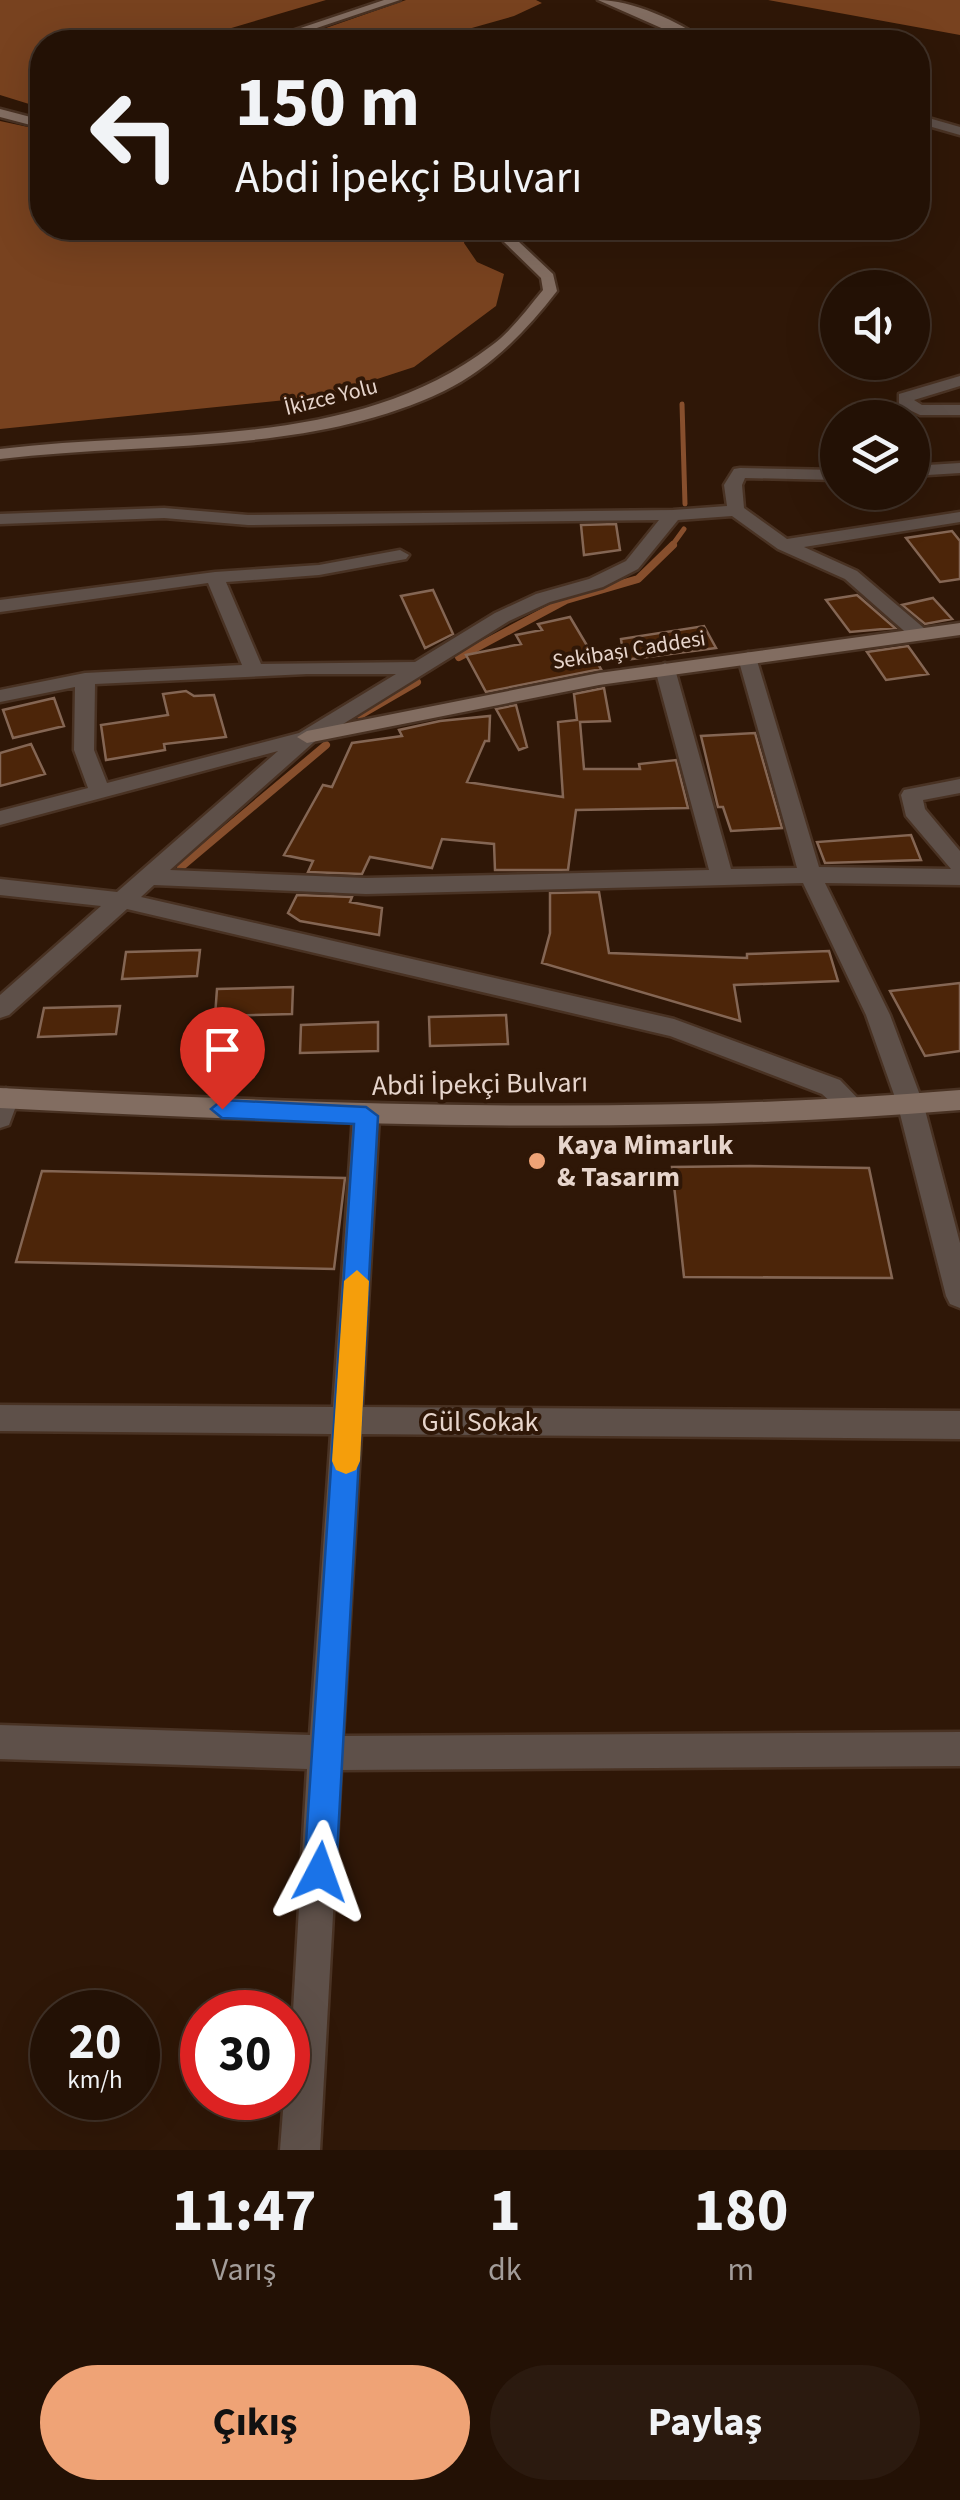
<!DOCTYPE html>
<html lang="tr">
<head>
<meta charset="utf-8">
<style>
  :root { --surface:#231105; --page:#2b1a0f; --text:#f1f3f6; --muted:#a39d9a; --line:#403127; --accent:#efa376 }
  body { margin:0; font-family:"Source Sans 3",sans-serif; background:var(--page); color:var(--text); height:100vh; display:flex; flex-direction:column; font-size:38px; white-space:nowrap }
  * { box-sizing:border-box; margin:0 }
  p { font-size:32px; color:var(--muted) }
  .icon { flex:none; width:55px; height:55px; fill:none; stroke:currentColor; stroke-width:2; stroke-linecap:round; stroke-linejoin:round }
  .map { position:relative; height:2150px; overflow:hidden }
  .sheet { display:flex; flex-direction:column; background:var(--surface); flex:1 }
  .sheet>* { flex:none }
  .top-card { position:absolute; left:30px; top:30px; width:900px; height:210px; border-radius:40px; box-shadow:0 10px 40px #0002,0 0 0 2px var(--line); background:#231105; color:var(--text); overflow:hidden }
  .fabs { position:absolute; left:820px; top:270px; display:grid; gap:20px }
  .fabs a { display:grid; place-items:center; width:110px; height:110px; border-radius:50%; background:var(--surface); box-shadow:0 10px 40px #0002,0 0 0 2px var(--line); font-size:50px }
  .speed { position:absolute; left:30px; top:1990px; display:flex; gap:20px; font-size:50px; font-weight:700; text-align:center }
  .speed>* { display:grid; place-content:center; width:130px; height:130px; border-radius:50%; background:var(--surface); box-shadow:0 10px 40px #0002,0 0 0 2px var(--line); line-height:1 }
  .speed small { font-size:25px; font-weight:400 }
  .speed .limit { border:15px solid #d22; background:#fff; color:#111 }
  .pin { position:absolute; display:grid; place-items:center; width:85px; height:85px; color:#fff; margin:-102px -42px; border-radius:50% 50% 50% 0; rotate:-45deg; box-shadow:0 0 10px #0007 }
  .pin .icon { rotate:45deg }
  .me { position:absolute; width:110px; margin:-55px; rotate:4deg; stroke-linejoin:round; filter:drop-shadow(0 0 8px #0008) }
  .turn { display:flex; align-items:center; gap:35px; height:210px; padding:0 40px; font-size:45px }
  .turn .icon { width:130px; height:130px; stroke-width:2.5 }
  .turn b { display:block; font-size:70px; line-height:85px }
  .eta { display:flex; justify-content:space-evenly; align-items:center; height:170px; text-align:center }
  .eta b { font-size:60px; font-weight:700; line-height:70px }
  .action { display:flex; gap:20px; margin-top:auto; padding:20px 40px }
  .action a { flex:1; height:115px; border-radius:60px; background:var(--accent); color:#111; font-size:40px; font-weight:700; line-height:115px; text-align:center }
  .action a+a { background:var(--page); color:var(--text) }
  .map>svg:first-child { display:block }
</style>
</head>
<body>
<div class="map">
<svg width="960" height="2150" viewBox="0 0 960 2150">
  <rect width="100%" height="100%" fill="#2f1707"/>
  <path fill="#78421f" d="M0,0h326l-142,42h-142v66l-42,-13z
    M406,0h130l6,3 -28,13 -92,26h-136z
    M768,0h192v35z
    M0,121l42,9v98h425l-3,15 13,19 27,12 -8,32 -82,61 -89,29 -325,33z"/>
  <g fill="none" stroke-linecap="round" stroke-linejoin="round">
    <path stroke="#874f2d" stroke-width="5" d="M682,404l3,100
      M671,547l13,-18"/>
    <path stroke="#874f2d" stroke-width="8" d="M459,657l107,-57 72,-21 35,-34
      M360,715l57,-33
      M181,867l145,-122"/>
  </g>
  <path fill="#4c2509" stroke="#846654" stroke-width="2.5" d="M616,524l4,26 -36,5 -3,-30z
    M952,531l8,10v38l-20,3 -34,-44z
    M433,590l20,44 -28,14 -24,-52z
    M857,595l38,33 -45,4 -24,-32z
    M933,598l19,21 -27,5 -23,-19z
    M570,617l31,52 -115,23 -20,-37 55,-11 -5,-9 26,-5 -4,-6z
    M704,626l12,22 -92,12 -3,-21z
    M908,646l20,28 -42,6 -19,-28z
    M604,688l6,33 -30,1 4,47h56l-1,-5 37,-4 12,48 -112,2 -8,60h-73l-1,-26 -52,-5 -10,29 -62,-11 -8,17 -54,-2 5,-11 -29,-6 39,-70 9,2 20,-44 50,-7 -3,-6 41,-9 50,-5 -1,25h-4l-18,41 96,15 -5,-75 19,-2 -3,-26z
    M186,691l8,5 20,-1 12,42 -62,7 1,6 -59,10 -5,-35 67,-10 -5,-21z
    M54,698l10,28 -51,12 -10,-28z
    M516,705l11,42 -8,3 -23,-41z
    M755,733l27,95 -51,3 -8,-24h-5l-17,-71z
    M31,744l14,30 -45,12v-33z
    M911,835l10,25 -96,3 -8,-21z
    M599,892l10,61 138,5v-4l82,-3 9,30 -104,4 6,36 -198,-58 8,-30v-40z
    M297,895l55,2 -2,5 32,6 -3,27 -79,-14 -12,-8z
    M200,950l-3,26 -75,3 4,-27z
    M960,983v68l-35,5 -35,-65z
    M293,987l-1,27 -77,2 2,-27z
    M120,1006l-4,28 -78,3 6,-29z
    M506,1015l2,29 -78,2 -1,-29z
    M378,1022v29l-78,2 1,-28z
    M750,1166l119,2 23,110 -208,-1 -12,-110z
    M42,1171l303,7 -11,91 -318,-7z"/>
  <g fill="none" stroke-linecap="round" stroke-linejoin="round">
    <g stroke="#493223" stroke-width="5">
      <path id="street" d="M918,115l42,12v8l-42,-12z
        M960,376v10l-46,14 8,5h38v10h-40l-21,-10v-11z
        M960,463v10l-48,3v-10z
        M740,468l98,2v10l-93,-2 -3,7 2,23 43,31 173,-27v10l-156,25 53,24 68,58v8h-14l-66,-58 -67,-30 -46,-33 -54,4 -40,49 -35,18 -53,15 -41,19 -195,121 -144,128 196,8 343,-8 -54,-201 10,-6 10,6 56,200 66,-1 -59,-210 10,-6 7,2 64,213 132,2 -45,-53 -5,-21 3,-5 56,-11v14l-37,7 2,9 35,42v34l-135,-2 65,132 34,91 36,137v65l-10,-4 -4,-8 -48,-190 -32,-91 -63,-132 -437,11 -212,-9 -13,12 533,122 166,61 28,29 -4,7h-18l-24,-22 -152,-58 -543,-127 -118,106 -9,3v-23l101,-89 -101,-11v-16l117,13 161,-141 -278,74v-14l88,-23 -14,-38 1,-63 -75,15v-12l85,-17 157,-8 -34,-82 -208,29v-12l215,-28 104,-7 81,-15 9,5 -3,4 -87,16 -93,7 35,82 154,-2 80,-49 41,-19 53,-15 37,-18 33,-41 -411,5 -84,-7 -164,6v-10l164,-6 84,7 425,-5 54,-4 -3,-21 10,-16zM307,674h89l-97,59 -192,50 -13,-33 1,-66z
        M6,1088l9,3 4,7 -10,27 -9,3v-38z
        M366,1106l9,3 4,7 -17,291 598,4v28l-599,-5 -18,302 617,-4v34l-619,4 -21,380h-40l4,-52h4l19,-329 -307,-10v-34l310,10 21,-301 -331,-3v-26l333,2 20,-291 4,-7z"/>
    </g>
    <g stroke="#493223" stroke-width="5">
      <path id="secondary" d="M384,0h16l-125,42h-16z
        M598,0c33,0 82,21 108,42h-13z
        M0,109l42,11v8l-42,-11z
        M513,228h12l-7,13 35,33 4,17c-31,40 -67,78 -113,100 -135,65 -299,50 -444,68v-10c163,-20 354,2 491,-103 20,-14 36,-37 52,-56l-2,-12 -37,-36z
        M960,623v12l-361,50 -292,58 -10,-6 10,-6 292,-58z
        M0,1088c319,16 641,29 960,2v20c-319,27 -641,14 -960,-2z"/>
    </g>
    <use href="#street" fill="#5e5049" fill-rule="evenodd"/>
    <use href="#secondary" fill="#826d61" fill-rule="evenodd"/>
  </g>
  <path fill="#1a73e8" stroke="#114b97" stroke-width="2.5" d="M222,1100l144,7 12,9 -42,756 -4,12 -12,5 -11,-5 -5,-12 50,-748 -132,-6 -11,-9z"/>
  <path fill="#f59e0b" d="M357,1270l12,11 -9,180 -4,9 -10,4 -10,-4 -4,-9 12,-180z"/>
  <circle fill="#efa376" stroke="#2f1707" stroke-width="4" cx="537" cy="1161" r="10"/>
  <g text-anchor="middle" dominant-baseline="central" stroke-width="8" stroke-linejoin="round" paint-order="stroke">
    <g font-size="22" fill="#e7d5cc" stroke="#2f1707">
      <text transform="translate(331 397) rotate(-14)">İkizce Yolu</text>
      <text transform="translate(629 650) rotate(-9)">Sekibaşı Caddesi</text>
    </g>
    <g font-size="28" fill="#e7d5cc" stroke="#2f1707">
      <text transform="translate(480 1084) rotate(-1)">Abdi İpekçi Bulvarı</text>
      <text x="480" y="1422">Gül Sokak</text>
    </g>
    <g font-size="28" font-weight="bold" fill="#e7d5cc" stroke="#2f1707" text-anchor="start">
      <text x="557" y="1145">Kaya Mimarlık<tspan x="557" dy="32">&amp; Tasarım</tspan></text>
    </g>
  </g>
</svg>
<div class="fabs">
<a><svg class="icon" aria-label="sound" viewBox="0 0 24 24"><path d="M4 9h4l5-4v14l-5-4H4zM17 9q2 3 0 6"/></svg></a>
<a><svg class="icon" aria-label="layers" viewBox="0 0 24 24"><path d="M12 4l9 5-9 5-9-5zM3 14l9 5 9-5"/></svg></a>
</div>
<div class="speed"><div>20<small>km/h</small></div><div class="limit">30</div></div>
<div class="pin" style="left:222px;top:1109px;background:#d93025"><svg class="icon" aria-label="arrive" viewBox="0 0 24 24"><path d="M6 21V4h12l-3 4 3 4H6"/></svg></div>
<svg class="me" style="left:320px;top:1872px" viewBox="-20 -20 40 40"><path d="M0-17L14 15 0 8-14 15z" fill="#1a73e8" stroke="#fff" stroke-width="4"/></svg>
<div class="top-card">
<div class="turn"><svg class="icon" aria-label="left" viewBox="0 0 24 24"><path d="M17 20v-9H6M10 6l-5 5 5 5"/></svg><div><b>150 m</b>Abdi İpekçi Bulvarı</div></div>
</div>
</div>
<section class="sheet">
<div class="eta">
<div><b>11:47</b><p>Varış</p></div>
<div><b>1</b><p>dk</p></div>
<div><b>180</b><p>m</p></div>
</div>
<div class="action"><a>Çıkış</a><a>Paylaş</a></div>
</section>
</body>
</html>
